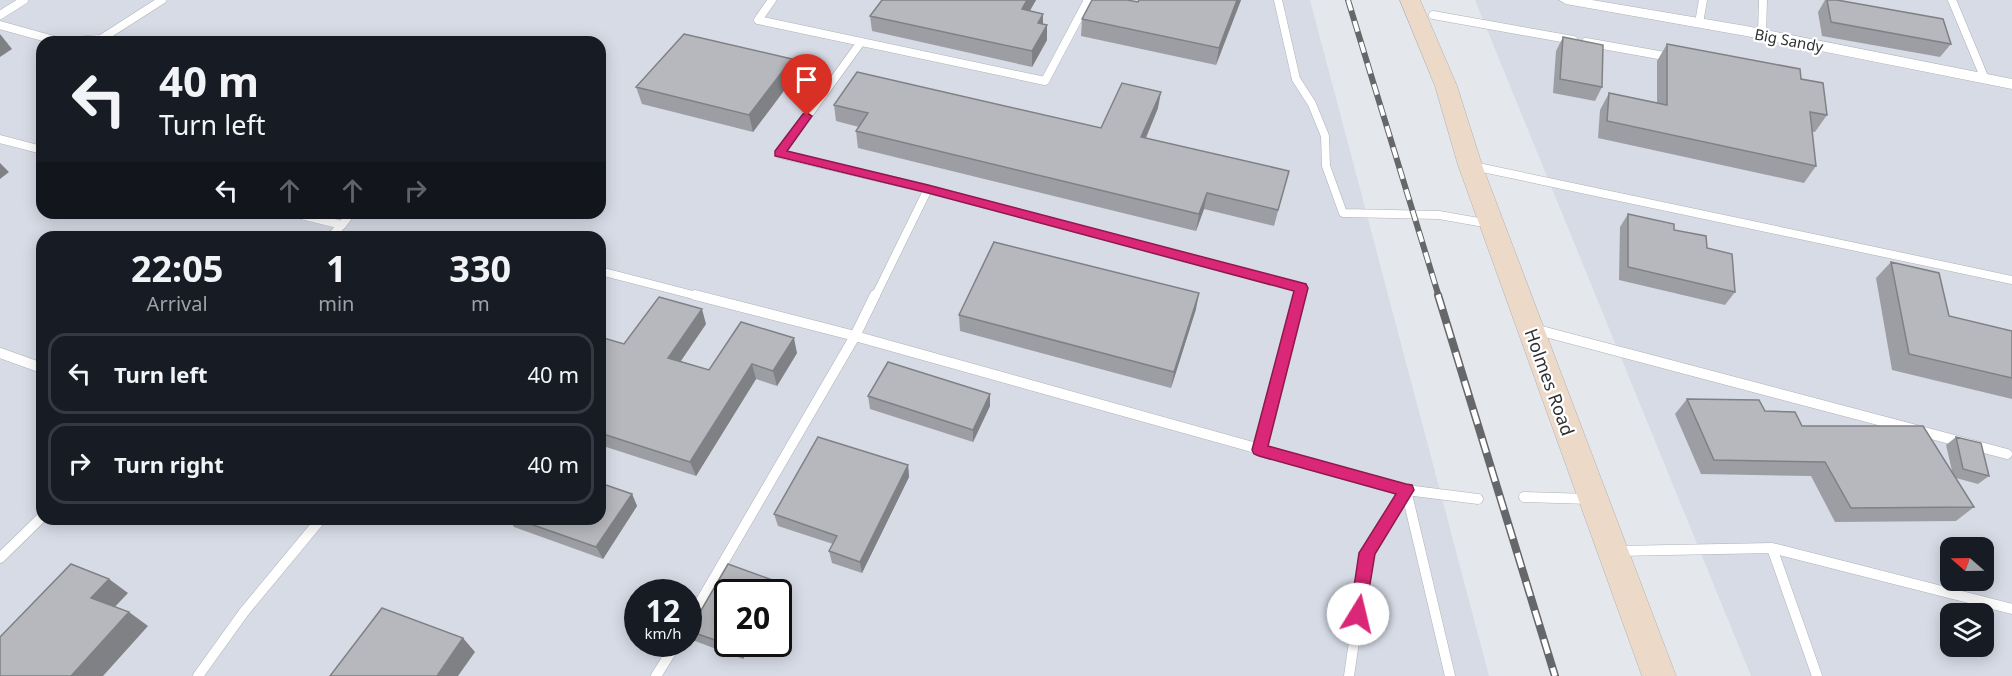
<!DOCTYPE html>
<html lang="en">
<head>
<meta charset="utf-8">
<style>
  :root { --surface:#171b24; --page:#20242c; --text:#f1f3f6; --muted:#9ea1a6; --line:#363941 }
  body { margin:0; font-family:"Noto Sans",sans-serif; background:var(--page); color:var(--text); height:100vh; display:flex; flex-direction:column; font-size:22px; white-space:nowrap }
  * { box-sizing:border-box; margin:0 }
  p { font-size:20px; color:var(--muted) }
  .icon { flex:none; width:33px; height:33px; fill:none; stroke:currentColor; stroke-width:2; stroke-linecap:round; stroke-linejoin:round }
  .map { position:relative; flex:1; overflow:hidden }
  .drawer { position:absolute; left:36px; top:231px; width:570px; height:294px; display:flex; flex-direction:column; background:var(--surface); border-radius:18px; box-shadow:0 3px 15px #0003 }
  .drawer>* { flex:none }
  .hud { position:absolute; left:36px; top:36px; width:570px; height:183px; border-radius:18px; box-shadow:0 3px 15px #0003; background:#171b24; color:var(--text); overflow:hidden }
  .needle { width:39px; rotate:290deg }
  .buttons { position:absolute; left:1940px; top:537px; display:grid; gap:12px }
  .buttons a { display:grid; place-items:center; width:54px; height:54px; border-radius:12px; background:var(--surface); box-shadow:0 3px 15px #0003; font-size:30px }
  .speed { position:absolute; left:624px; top:579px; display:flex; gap:12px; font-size:30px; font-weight:700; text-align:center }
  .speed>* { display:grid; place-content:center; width:78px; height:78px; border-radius:50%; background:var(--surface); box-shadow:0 3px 15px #0003; line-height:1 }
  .speed small { font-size:15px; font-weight:400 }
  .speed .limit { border:3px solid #111; border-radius:9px; background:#fff; color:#111 }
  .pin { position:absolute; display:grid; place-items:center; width:51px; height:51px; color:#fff; margin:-62px -26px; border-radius:50% 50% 50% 0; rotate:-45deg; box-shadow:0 0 6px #0007 }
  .pin .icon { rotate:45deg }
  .me { position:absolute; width:66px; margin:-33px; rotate:9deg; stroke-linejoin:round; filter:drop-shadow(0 0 4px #0008) }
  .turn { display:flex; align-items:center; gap:21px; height:126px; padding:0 24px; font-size:27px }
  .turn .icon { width:78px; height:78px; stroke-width:2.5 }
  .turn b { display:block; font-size:42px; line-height:51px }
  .lanes { display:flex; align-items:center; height:57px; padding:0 24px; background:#0003; justify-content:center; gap:30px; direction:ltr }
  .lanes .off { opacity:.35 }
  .eta { display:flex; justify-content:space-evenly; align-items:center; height:102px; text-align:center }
  .eta b { font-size:36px; font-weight:700; line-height:42px }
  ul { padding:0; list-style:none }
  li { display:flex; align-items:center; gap:18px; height:81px; margin:0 12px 9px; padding:0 12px; border:3px solid var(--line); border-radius:18px }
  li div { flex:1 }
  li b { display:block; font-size:22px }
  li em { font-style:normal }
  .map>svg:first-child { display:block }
</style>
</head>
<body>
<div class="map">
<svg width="2012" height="676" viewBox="0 0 2012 676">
  <rect width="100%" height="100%" fill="#e4e7ec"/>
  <path fill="#d6dbe6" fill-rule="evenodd" d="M0,0h1310l179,676h-1489zM42,42h558v171h-558zM42,237h558v282h-558zM638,592h50v52h-50zM728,592h50v52h-50z
    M1475,0h537v676h-261zM1950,548h33v32h-33zM1950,614h33v32h-33z"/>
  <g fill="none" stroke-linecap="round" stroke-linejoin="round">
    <g stroke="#afb1b6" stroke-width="9">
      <path id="lane-far1" d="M772,0l-14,20 287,61 43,-81
        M1278,0l18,79 16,25 13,32 1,30 17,47 96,2 51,9
        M1952,0l33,79
        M0,15l24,-15
        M1433,15l140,25
        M1699,23l4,-23
        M0,25l61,17 40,-3 61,-39
        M1762,34l1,-34
        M861,42l-81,112 148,35 373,99 -2,9
        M1586,42l84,15
        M0,139l42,11
        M1473,166l539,114
        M293,213l49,12 -12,12
        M342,225l9,-12
        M600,271l101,26
        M875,297l53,-108"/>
    </g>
    <g stroke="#afb1b6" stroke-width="11">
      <path id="lane" d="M695,295l160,41 551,154 72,9
        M1534,329l473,125
        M0,353l42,15
        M1259,450l40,-155
        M1406,490l44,186
        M1524,497l66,2
        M1617,551l155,-3
        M0,558l42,-41
        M688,623l167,-287 20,-41
        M198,676l46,-64 77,-93
        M656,676l20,-32
        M1349,676l18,-123 39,-63
        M1817,676l-45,-128 240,61"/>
    </g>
    <g stroke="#afb1b6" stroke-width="1">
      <path id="street" d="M1559,0h33l154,26 266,53v10l-266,-53 -180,-32z"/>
    </g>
    <g stroke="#afb1b6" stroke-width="1">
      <path id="secondary" d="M1400,0h20l37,86 25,79 194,511h-34l-184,-511 -23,-79z"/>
    </g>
    <use href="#lane-far1" stroke="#fff" stroke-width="8"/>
    <use href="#lane" stroke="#fff" stroke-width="10"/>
    <use href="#street" fill="#fff" fill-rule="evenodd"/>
    <use href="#secondary" fill="#ecd9c8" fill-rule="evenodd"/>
    <g stroke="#66676a" stroke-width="6">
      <path id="rail-far1" d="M1348,0l91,297"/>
    </g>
    <g stroke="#66676a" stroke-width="8">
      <path id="rail" d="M1438,295l117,381"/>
    </g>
    <use href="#rail-far1" stroke="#fff" stroke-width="4" stroke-dasharray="11" stroke-linecap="butt"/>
    <use href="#rail" stroke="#fff" stroke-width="5" stroke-dasharray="15" stroke-linecap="butt"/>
  </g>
  <path fill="#9d9ea3" d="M882,0h154l-6,11 13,13 4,1v15l-15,27 -160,-36 -2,-15z
    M1139,0h102l-25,65 -135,-29 1,-17 56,-17z
    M1825,0h12l114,44 -11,13 -118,-21 -4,-24z
    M1563,37l39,50 -7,14 -42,-8 3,-42z
    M1667,44l134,35 26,36 -12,17h-3l4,34 -12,17 -206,-45 2,-28 9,-17 48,10v-42z
    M792,59l3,17 -42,56 -111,-28 -6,-17z
    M834,105l267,23 57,-20 -12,30 143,33 -15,55 -70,-17 -8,22 -338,-83 -2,-17 3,-4 -23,-6z
    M1628,214l46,16 33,18 28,44 -10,13 -106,-25 1,-53z
    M1891,262l58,54 63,15v68l-120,-29 -16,-92z
    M1196,309l-25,79 -211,-57 -1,-16z
    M706,324l-25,37 28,9 88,-17 -20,33 -21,-7 -60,97 -96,-31v-108l24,7z
    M868,396l122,10 -17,36 -103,-33z
    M1687,399l78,12 37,15 150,45 -6,-26 10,-8 33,39 -11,8 -22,-6 18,29 -18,14 -121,1 -24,-46 -110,-2 -26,-60z
    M908,465l1,12 -47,96 -30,-10 -3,-12 4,-7 -55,-18 -4,-12z
    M632,494l5,12 -34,53 -89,-32 -5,-8h91z
    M778,592l-50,52h23l-8,15 -48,-18 -6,-10z"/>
  <path fill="#7f8184" d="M1027,0h9l-15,25 1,-16z
    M1237,0h4l-25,65 3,-17z
    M1043,14v16l-5,-7z
    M1047,25v15l-15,27v-16z
    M0,34l12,15 -12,8z
    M792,59l3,17 -42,56 -4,-17z
    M1161,92l-3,16 -19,46 2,-17z
    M0,163l9,9 -9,7z
    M1207,193l-3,16 -8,22 3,-17z
    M1199,293l-3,16 -25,79 3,-16z
    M702,309l4,15 -33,48 -5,-14z
    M794,338l3,15 -20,33 -4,-15z
    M752,364l4,15 -60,97 -6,-14z
    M990,394v12l-17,36v-12z
    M908,465l1,12 -47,96 -2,-11z
    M632,494l5,12 -34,53 -7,-12z
    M109,579l19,14 -17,18 -20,-13z
    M775,581l3,11h-10z
    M129,612l19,14 -45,50h-32z
    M463,638l12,14 -17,24h-21z
    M741,644h10l-8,15 -5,-11z"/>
  <path fill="#b6b8bd" stroke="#7f8184" stroke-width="1.5" d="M882,0h145l-5,9 21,5 -5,9 9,2 -15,26 -162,-35z
    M1092,0h35l11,2 1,-2h98l-18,48 -137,-29z
    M1827,0h10l106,19 8,25 -120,-22z
    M684,34l108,25 -43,56 -113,-28z
    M1563,37l40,8 -1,42 -42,-8z
    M1667,44l133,25 1,10 22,4 4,32 -17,-3 6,54 -209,-45 2,-28 58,12z
    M857,72l244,56 21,-45 39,9 -20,45 148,34 -11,39 -71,-17 -8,21 -343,-83 12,-18 -34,-8z
    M1628,214l46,10v6l32,6 1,12 25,6 3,38 -107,-25z
    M994,242l205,51 -25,79 -215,-57z
    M1891,262l48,11 10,43 63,15v47l-103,-24z
    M659,297l43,12 -34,49 41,12 32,-48 53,16 -21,33 -21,-7 -62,98 -90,-29v-96l24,7z
    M888,362l102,32 -17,36 -105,-34z
    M1687,399l72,1 6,11 30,1 7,14h121l51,81 -123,1 -26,-46 -111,-2z
    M818,437l90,28 -48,97 -31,-11 8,-15 -63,-22z
    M1956,437l25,6 8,33 -26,-7z
    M600,483l32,11 -36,53 -80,-28h84z
    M71,564l38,15 -18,19 38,14 -58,64h-71v-39z
    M728,564l47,17 -7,11h-40v52h13l-3,4 -49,-17z
    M382,608l81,30 -26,38h-107z"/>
  <path fill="#db2777" stroke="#8e194d" stroke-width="1.5" d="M807,113l5,3 -25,35 141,34 378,99 2,4 -40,158 138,38 6,1 2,5 -39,64 -11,66 -6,2 -6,-2 -2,-6 9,-61 37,-59 -137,-38 -5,-2 -2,-4 42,-159 -366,-98 -153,-37v-5l28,-37z"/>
  <g text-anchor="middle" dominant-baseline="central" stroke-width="4.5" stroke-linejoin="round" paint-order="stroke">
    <g font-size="15" fill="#2f3032" stroke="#fff">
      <text transform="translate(1789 40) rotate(11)">Big Sandy</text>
    </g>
    <g font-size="18" fill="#2f3032" stroke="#fff">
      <text transform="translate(1550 382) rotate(70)">Holmes Road</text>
    </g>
  </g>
</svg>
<div class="buttons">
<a><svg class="needle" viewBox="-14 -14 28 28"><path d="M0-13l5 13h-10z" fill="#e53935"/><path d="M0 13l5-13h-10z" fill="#9ea1a6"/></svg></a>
<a><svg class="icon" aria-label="layers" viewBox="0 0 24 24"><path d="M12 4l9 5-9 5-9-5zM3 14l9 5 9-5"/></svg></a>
</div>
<div class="speed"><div>12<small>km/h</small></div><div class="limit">20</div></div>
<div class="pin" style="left:807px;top:116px;background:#d93025"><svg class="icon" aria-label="arrive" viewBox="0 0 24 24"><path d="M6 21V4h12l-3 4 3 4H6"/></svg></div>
<svg class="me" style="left:1358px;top:614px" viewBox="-20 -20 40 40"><circle r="19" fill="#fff"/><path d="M0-13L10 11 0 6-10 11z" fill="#db2777"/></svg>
<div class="hud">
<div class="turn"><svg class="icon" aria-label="left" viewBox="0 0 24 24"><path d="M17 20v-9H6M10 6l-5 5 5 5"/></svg><div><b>40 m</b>Turn left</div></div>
<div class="lanes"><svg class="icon" aria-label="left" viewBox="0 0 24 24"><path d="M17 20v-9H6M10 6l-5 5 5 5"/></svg><svg class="icon off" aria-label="ahead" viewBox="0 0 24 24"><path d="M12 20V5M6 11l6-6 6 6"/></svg><svg class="icon off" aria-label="ahead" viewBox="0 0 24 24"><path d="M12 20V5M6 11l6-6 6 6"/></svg><svg class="icon off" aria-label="right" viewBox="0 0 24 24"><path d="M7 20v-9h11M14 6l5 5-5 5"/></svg></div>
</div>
<section class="drawer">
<div class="eta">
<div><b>22:05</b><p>Arrival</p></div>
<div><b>1</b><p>min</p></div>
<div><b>330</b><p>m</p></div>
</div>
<ul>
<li><svg class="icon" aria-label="left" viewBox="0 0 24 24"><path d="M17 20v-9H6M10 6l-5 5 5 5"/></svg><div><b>Turn left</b></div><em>40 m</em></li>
<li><svg class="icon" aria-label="right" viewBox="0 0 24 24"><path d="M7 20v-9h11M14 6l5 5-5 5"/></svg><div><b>Turn right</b></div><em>40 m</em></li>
</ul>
</section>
</div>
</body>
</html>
